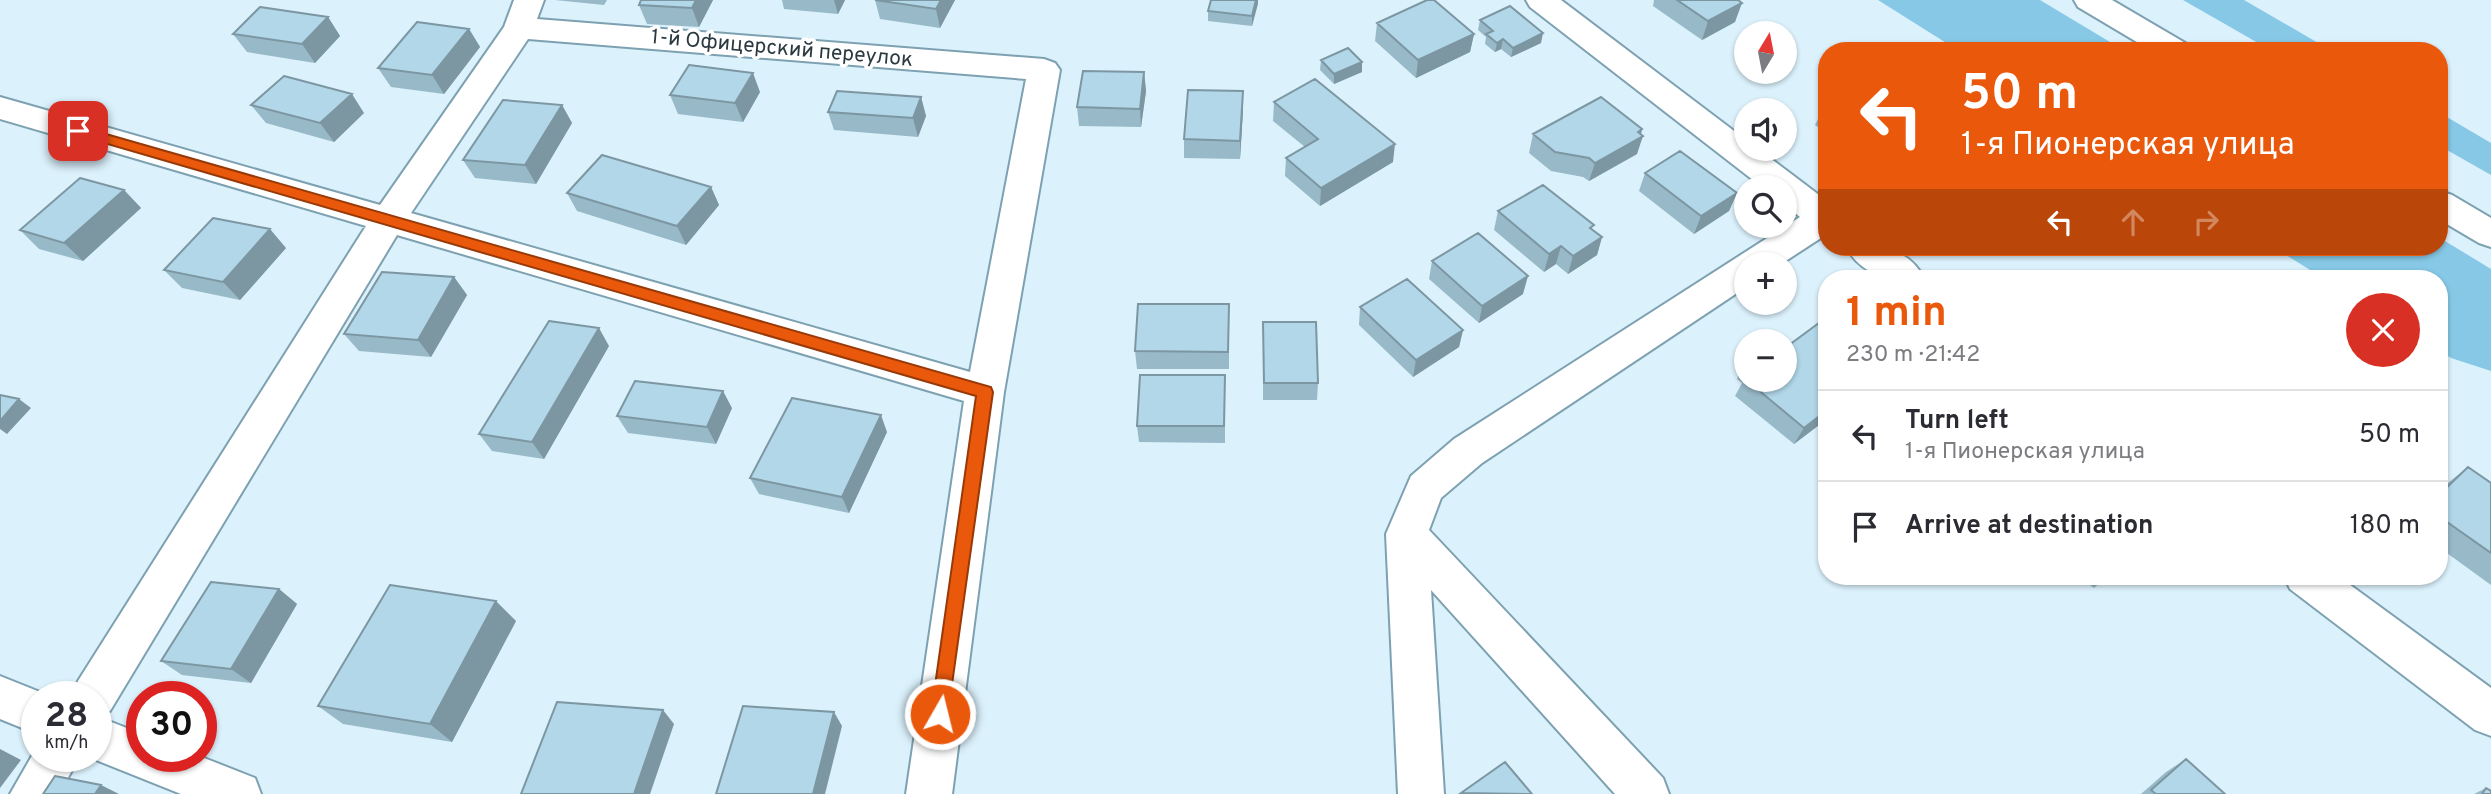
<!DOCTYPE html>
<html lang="en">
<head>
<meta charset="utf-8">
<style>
  :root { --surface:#fff; --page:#f7f7f7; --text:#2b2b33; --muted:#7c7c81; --line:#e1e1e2; --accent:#ea580c }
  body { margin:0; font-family:Overpass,sans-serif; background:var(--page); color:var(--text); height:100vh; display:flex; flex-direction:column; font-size:26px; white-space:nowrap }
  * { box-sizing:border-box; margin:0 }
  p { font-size:23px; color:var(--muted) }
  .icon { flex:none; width:38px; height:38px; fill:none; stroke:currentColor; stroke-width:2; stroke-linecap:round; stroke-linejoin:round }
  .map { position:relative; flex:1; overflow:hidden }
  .sheet { position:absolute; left:1818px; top:270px; width:630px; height:315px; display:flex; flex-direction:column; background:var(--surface); border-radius:28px; box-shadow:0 2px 5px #0004 }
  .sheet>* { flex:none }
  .guide { position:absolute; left:1818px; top:42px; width:630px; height:214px; border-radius:28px; box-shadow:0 2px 5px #0004; background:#ea580c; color:#fff; overflow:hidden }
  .needle { width:46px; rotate:10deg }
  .fabs { position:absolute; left:1734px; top:21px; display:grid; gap:14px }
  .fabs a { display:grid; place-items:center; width:63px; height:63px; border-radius:50%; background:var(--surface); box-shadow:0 2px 5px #0004; font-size:35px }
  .speed { position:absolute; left:21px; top:681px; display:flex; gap:14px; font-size:35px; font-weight:700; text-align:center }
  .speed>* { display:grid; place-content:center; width:91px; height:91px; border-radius:50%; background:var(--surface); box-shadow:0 2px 5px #0004; line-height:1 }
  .speed small { font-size:18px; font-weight:400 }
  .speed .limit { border:10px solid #d22; background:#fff; color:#111 }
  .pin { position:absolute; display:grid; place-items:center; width:60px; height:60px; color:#fff; margin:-30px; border-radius:14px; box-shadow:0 4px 10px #0006 }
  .me { position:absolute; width:77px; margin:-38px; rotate:8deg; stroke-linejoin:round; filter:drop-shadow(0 0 5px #0008) }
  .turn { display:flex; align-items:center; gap:24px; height:147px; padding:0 28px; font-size:32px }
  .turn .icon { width:91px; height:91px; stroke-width:2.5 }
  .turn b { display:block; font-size:49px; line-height:60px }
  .lanes { display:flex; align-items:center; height:66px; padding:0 28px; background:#0003; justify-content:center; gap:35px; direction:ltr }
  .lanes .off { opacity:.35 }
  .round { display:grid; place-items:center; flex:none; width:74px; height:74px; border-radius:37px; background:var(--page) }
  .summary { display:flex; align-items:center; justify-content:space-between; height:119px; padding:0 28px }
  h1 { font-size:42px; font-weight:700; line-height:52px; color:var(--accent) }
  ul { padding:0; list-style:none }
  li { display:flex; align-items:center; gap:21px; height:91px; padding:0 28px; border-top:2px solid var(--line) }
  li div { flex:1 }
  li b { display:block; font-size:26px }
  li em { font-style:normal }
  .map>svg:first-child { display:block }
</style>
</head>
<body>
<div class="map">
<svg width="2491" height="794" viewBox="0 0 2491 794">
  <rect width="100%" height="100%" fill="#dbf1fc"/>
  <path fill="#86c8e5" d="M1878,0h162l85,51h-166z
    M2183,0h61l88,51h-60z
    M2440,113l51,30v32l-51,-29z
    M2440,238l51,31v102l-40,-13 -11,-7v-73h-117l-50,-31h167z"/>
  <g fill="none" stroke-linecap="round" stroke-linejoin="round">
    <g stroke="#7da1b1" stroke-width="4">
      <path id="minor" d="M514,0h30l-7,19 507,40 11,4 5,7 -56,322 -52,402h-46l58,-393 -567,-166 -287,476 -14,5v-20h-24l6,-15 288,-455 -366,-107v-22l380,108 124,-178zM528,39l498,40 -56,293 -559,-159z
        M1526,0h35l185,140v9h12l69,52v33l-46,30h-35v23l-264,176 -41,35 -12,32 234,248 6,16h-54l-184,-204 13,204h-46l-12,-260 25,-58 43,-37 346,-222 -15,-12v-18h-23l-232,-180z
        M1846,247c32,-1 61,-1 78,31 -33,1 -60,1 -78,-31z
        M2284,576h54l153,112v48l-16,-6 -185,-141z
        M0,676l50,20h-13v38l-37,-15z
        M96,716l46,18v22h57l56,22 6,16h-80l-95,-38h10z
        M37,747v9h43l-21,38h-49z"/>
    </g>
    <g stroke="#7da1b1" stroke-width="4">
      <path id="secondary" d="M2074,0h38l75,44 5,7h-40l-74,-44z
        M2440,191l12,4 39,23v29l-12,-4 -39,-23z"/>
    </g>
    <use href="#minor" fill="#fff" fill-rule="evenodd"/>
    <use href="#secondary" fill="#fff" fill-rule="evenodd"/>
  </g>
  <path fill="#98b9c8" d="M555,0h52l-3,5z
    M713,0l-14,27 -52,-3 -8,-19z
    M782,0h63l-7,14 -54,-5z
    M875,0h80l-15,28 -60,-9z
    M1211,0h47l-6,26 -44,-5v-10z
    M1654,0h84l-3,22 -33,18 -49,-34z
    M328,17l12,19 -25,27 -68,-11 -14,-18z
    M1480,20l61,23 -30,14 -10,-8 -6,3 -10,-8 1,-7 -8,-7z
    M1377,23l97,11 -4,18 -54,26 -41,-37z
    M469,29l11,18 -36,47 -53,-7 -13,-19z
    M1321,60l41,2v10l-28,12 -14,-14z
    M1144,72l2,19 -5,36 -62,-1 -2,-19z
    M760,92l-17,30 -65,-8 -8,-19z
    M921,97l5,19 -8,21 -84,-7 -6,-18z
    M1274,102l119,60 -73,44 -35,-30 1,-18 19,-11 -32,-26z
    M1827,104v29l-12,-8 9,-18z
    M251,105l113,8 -30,29 -68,-19z
    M562,105l10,18 -36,61 -61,-6 -12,-18z
    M1243,110l-3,49 -56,-1v-19z
    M1642,129l-5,25 -48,27 -6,-4 -32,-6 -22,-18 4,-19z
    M1645,173l92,20 -8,18 -35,23 -55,-43z
    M711,187l8,18 -33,40 -109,-34 -10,-18z
    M124,190l17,18 -58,53 -44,-12 -19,-19z
    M1498,211l95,19 9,7 -5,18 -29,19 -12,-10 -12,8 -50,-42z
    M2180,247h19l-8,7z
    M286,248l-46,52 -58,-12 -18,-18z
    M1432,261l91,33 -44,29 -50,-44z
    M454,277l13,18 -36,62 -72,-6 -15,-17z
    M1229,304v65h-92l-2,-18z
    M1360,307l103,23 -4,17 -46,30 -54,-52z
    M1263,339l55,44 -1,17h-54z
    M609,346l-65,113 -52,-8 -13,-17z
    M1746,360v20l80,20 -3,22 -29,22 -59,-48 7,-13 -5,-4z
    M1225,375v68l-86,-1 -2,-16z
    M732,408l-16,36 -88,-11 -11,-17z
    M887,432l-38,81 -90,-19 -9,-16z
    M2468,467l23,16v102l-51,-37v-59z
    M2078,576h30l-14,12z
    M279,589l18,15 -46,79 -69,-8 -21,-14z
    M516,621l-64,121 -109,-18 -25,-18z
    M2186,759l39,35h-84l25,-22z
    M2486,788l5,6h-17z"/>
  <path fill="#7c96a2" d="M696,0h17l-14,27 -7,-19z
    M834,0h11l-7,14z
    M941,0h14l-15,28 -4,-19z
    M1256,0h2v4l-6,22v-10z
    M1742,3l-7,19 -33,18 6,-19z
    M328,17l12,19 -25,27 -13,-19z
    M469,29l11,18 -36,47 -12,-19z
    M1543,33l-2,10 -30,14 2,-9z
    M1474,34l-4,18 -54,26 2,-18z
    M1503,39l-2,10 -6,3 2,-9z
    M1362,62v10l-28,12v-10z
    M1144,72l2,19 -5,36 -1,-18z
    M753,73l7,19 -17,30 -8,-19z
    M1243,91v19l-3,49v-18z
    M352,94l12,19 -30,29 -14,-19z
    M921,97l5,19 -8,21 -5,-19z
    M562,105l10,18 -36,61 -11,-19z
    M1642,129l-2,9 3,-2 -6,18 -48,27 6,-18z
    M1395,144l-2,18 -73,44 1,-18z
    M711,187l8,18 -33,40 -9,-19z
    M124,190l17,18 -58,53 -19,-18z
    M1737,193l-8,18 -35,23 7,-18z
    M270,229l16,19 -46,52 -17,-18z
    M1602,237l-5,18 -29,19 5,-18z
    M1561,246l-5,18 -12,8 5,-18z
    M1528,276l-5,18 -44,29 3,-17z
    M454,277l13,18 -36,62 -13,-17z
    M599,328l10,18 -65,113 -12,-17z
    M1463,330l-4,17 -46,30 3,-17z
    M1827,390v9l-17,13 10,-17z
    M723,391l9,17 -16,36 -9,-17z
    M19,399l12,9 -24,26 -7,-5v-8z
    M1827,410v5l-4,7 -29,22 10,-16z
    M881,415l6,17 -38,81 -7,-16z
    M279,589l18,15 -46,79 -20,-14z
    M496,601l20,20 -64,121 -22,-18z
    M663,710l11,14 -24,70h-16z
    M834,712l8,14 -17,68h-12z
    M0,749l21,11 -21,28z
    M101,785l18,9h-24z"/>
  <path fill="#b1d7e8" stroke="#7c96a2" stroke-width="2" d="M641,0h55l-4,8 -53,-3z
    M875,0h66l-5,9z
    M1211,0h45l-4,16 -44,-5z
    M1427,0h7l40,34 -56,26 -41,-37z
    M1677,0h61l4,3 -34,18z
    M1510,6l33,27 -30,15 -10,-9 -6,4 -11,-9 7,-3 -13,-11z
    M260,7l68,10 -26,27 -69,-10z
    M417,22l52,7 -37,46 -54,-7z
    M1348,48l14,14 -28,12 -13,-14z
    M689,65l64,8 -18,30 -65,-8z
    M1083,71l61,1 -4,37 -63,-2z
    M284,76l68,18 -32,29 -69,-18z
    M1315,79l80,65 -74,44 -35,-30 32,-19 -44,-37z
    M1188,90l55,1 -3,50 -56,-2z
    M837,91l84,6 -8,21 -85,-6z
    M1601,97l41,32 -4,3 5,4 -48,27 -6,-5 -34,-6 -22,-18z
    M503,100l59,5 -37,60 -62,-5z
    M1680,151l57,42 -36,23 -56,-43z
    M602,155l109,32 -34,39 -110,-33z
    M80,178l44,12 -60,53 -44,-13z
    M1543,185l51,40 -4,3 12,9 -29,19 -12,-10 -12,8 -51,-43z
    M213,218l57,11 -47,53 -59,-12z
    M1478,233l50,43 -46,30 -50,-45z
    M382,272l72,5 -36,63 -74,-6z
    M1407,279l56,51 -47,30 -56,-53z
    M1138,304h91l-1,48 -93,-1z
    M1823,320l4,3v67l-7,5 7,6v9l-23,18 -60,-50 2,-1v3h39v-32z
    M549,321l50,7 -67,114 -53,-8z
    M1263,322h53l2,61h-54z
    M1140,375h85l-1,51h-87z
    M635,381l88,10 -16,36 -90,-11z
    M0,395l19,4 -19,22z
    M792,398l89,17 -39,82 -92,-19z
    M2468,467l23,16v70l-51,-36v-23z
    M211,582l68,7 -48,80 -70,-8z
    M390,585l106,16 -66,123 -112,-18z
    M557,702l106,8 -29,84h-113z
    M743,706l91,6 -21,82h-97z
    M2186,759l39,35h-69l-5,-4z
    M1505,762l27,32 -71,-1z
    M55,776l46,9 -6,9h-52z
    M2486,788l5,3v3h-9z"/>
  <path fill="#ea580c" stroke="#983908" stroke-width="2" d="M78,126l913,261 2,5 -46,328 -7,2 -7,-2 -2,-6 45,-318 -903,-262 -2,-3z"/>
  <g text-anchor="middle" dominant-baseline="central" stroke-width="7" stroke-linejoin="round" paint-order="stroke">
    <g font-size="21" fill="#2b3a41" stroke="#fff">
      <text transform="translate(782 49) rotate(5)">1-й Офицерский переулок</text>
    </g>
  </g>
</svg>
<div class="fabs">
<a><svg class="needle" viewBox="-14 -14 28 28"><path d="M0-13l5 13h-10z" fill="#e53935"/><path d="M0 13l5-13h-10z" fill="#7c7c81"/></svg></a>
<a><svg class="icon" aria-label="sound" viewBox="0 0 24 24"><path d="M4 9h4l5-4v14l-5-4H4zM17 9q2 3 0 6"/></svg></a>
<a><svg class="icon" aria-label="search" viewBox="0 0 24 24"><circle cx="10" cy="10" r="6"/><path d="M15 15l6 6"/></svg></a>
<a>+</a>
<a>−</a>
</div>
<div class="speed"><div>28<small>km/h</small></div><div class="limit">30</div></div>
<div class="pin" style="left:78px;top:131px;background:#d93025"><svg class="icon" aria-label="arrive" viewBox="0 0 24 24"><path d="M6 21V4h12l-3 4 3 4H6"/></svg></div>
<svg class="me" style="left:940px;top:714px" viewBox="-20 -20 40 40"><circle r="17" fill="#ea580c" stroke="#fff" stroke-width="3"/><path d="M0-11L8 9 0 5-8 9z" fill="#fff"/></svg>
<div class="guide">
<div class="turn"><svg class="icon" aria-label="left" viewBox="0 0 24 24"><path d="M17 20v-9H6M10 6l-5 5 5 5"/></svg><div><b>50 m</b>1-я Пионерская улица</div></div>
<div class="lanes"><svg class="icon" aria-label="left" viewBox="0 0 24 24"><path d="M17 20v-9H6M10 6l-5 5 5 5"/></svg><svg class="icon off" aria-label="ahead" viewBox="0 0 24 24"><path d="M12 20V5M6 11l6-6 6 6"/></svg><svg class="icon off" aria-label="right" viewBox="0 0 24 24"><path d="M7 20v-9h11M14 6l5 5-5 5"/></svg></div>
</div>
<section class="sheet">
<div class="summary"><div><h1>1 min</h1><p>230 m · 21:42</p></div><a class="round" style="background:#d93025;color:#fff"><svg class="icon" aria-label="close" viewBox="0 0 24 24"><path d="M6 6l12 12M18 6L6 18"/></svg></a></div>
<ul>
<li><svg class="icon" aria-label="left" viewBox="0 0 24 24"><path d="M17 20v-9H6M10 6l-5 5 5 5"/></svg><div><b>Turn left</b><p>1-я Пионерская улица</p></div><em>50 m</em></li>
<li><svg class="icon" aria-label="arrive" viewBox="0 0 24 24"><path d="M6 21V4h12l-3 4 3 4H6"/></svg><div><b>Arrive at destination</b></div><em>180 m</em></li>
</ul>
</section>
</div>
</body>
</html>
